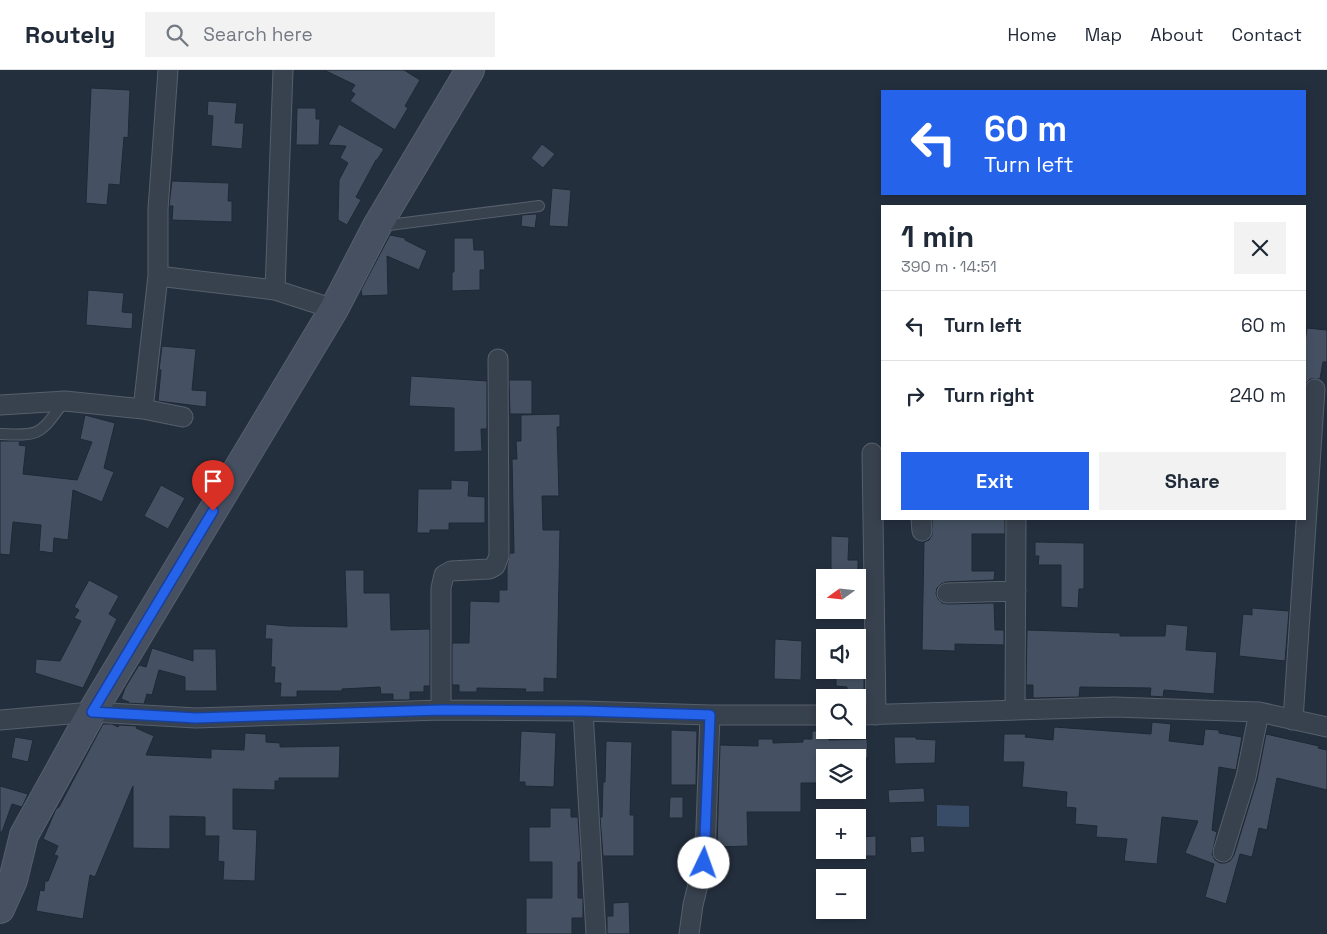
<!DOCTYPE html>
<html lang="en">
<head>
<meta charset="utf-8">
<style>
  :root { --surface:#fff; --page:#f2f2f3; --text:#1f2937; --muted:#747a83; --line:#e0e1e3; --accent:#2563eb }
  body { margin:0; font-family:"Space Grotesk",sans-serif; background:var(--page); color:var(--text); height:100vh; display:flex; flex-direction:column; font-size:19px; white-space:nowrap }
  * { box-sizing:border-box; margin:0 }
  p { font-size:16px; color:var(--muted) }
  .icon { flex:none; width:28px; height:28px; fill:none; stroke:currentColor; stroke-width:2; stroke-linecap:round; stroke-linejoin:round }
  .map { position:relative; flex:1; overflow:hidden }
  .panel { position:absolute; left:881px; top:135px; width:425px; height:315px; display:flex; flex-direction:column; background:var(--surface); border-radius:0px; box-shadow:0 2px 8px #0003 }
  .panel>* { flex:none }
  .hud { position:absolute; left:881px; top:20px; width:425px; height:105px; border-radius:0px; box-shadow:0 2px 8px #0003; background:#2563eb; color:#fff; overflow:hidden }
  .needle { width:32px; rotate:255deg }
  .tools { position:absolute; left:816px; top:499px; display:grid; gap:10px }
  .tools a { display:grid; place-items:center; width:50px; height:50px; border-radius:0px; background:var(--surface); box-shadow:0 2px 8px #0003; font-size:25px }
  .pin { position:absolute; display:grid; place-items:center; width:42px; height:42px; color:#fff; margin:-51px -21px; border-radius:50% 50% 50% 0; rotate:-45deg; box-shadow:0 0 5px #0007 }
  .pin .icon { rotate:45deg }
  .me { position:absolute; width:55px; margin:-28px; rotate:3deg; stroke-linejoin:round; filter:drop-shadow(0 0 4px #0008) }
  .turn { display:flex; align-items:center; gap:18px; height:105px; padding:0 20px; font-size:22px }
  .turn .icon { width:65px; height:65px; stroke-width:2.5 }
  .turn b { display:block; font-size:35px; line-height:42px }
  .round { display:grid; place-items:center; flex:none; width:52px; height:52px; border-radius:0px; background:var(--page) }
  .overview { display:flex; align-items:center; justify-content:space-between; height:85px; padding:0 20px }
  h1 { font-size:30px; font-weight:800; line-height:38px }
  .primary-button { display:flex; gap:10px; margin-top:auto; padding:10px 20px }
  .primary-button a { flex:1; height:58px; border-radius:0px; background:var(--accent); color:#fff; font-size:20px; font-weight:800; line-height:58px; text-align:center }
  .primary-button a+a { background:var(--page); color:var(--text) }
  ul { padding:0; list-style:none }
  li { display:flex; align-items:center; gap:15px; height:70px; padding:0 20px; border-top:1px solid var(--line) }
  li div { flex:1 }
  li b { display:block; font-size:19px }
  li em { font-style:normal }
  header { display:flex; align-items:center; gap:30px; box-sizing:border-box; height:70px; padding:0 25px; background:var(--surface); border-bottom:1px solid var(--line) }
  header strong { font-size:24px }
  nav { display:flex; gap:28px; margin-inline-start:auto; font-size:18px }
  .search { width:350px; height:45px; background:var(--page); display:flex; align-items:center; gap:12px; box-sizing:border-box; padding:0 18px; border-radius:0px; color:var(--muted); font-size:19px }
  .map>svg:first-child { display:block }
</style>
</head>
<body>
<header>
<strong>Routely</strong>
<div class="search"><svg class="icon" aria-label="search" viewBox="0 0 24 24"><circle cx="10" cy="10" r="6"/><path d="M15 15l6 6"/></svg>Search here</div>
<nav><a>Home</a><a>Map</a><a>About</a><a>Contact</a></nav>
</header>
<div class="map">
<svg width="1327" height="864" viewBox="0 0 1327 864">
  <rect width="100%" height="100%" fill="#242f3e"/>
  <path fill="#394c67" d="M937,735l32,1v21l-32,-1z"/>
  <path fill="#455162" stroke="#1f2835" d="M324,0h80l16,10 -15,26 3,2 -13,22 -45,-29 5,-7 -4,-3 4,-6z
    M91,18l39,2 -2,48 -4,-1 -4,48 -11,-1 -2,21 -21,-2z
    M208,31l29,2 -2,20h9l-2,26 -31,-3 2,-30 -6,-1z
    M297,38h19v11h4l-1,26h-23z
    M339,54l45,25 -7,11h-1l-20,37 5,3 -14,25 -9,-5 1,-40 9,-17 -8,-5 6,-12 -18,-1z
    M542,74l13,10 -12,14 -12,-10z
    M172,111l57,2 -1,18h4v21l-60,-2 1,-14h-4z
    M552,118l19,2 -3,37 -19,-1z
    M534,144h3l-2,14 -14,-2 1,-11z
    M390,165l15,3v2l22,11 -8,19 -32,-14 1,39 -26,1 -1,-6z
    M454,168h19l1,12h10l1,20h-5v20l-28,1v-19h2z
    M88,220l36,3 -2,19 11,1 -1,16 -46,-4z
    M1307,258l20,2v32h-4l-3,17h-10l-5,5v-42z
    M162,276l34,3 -4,41 15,1 -1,16 -48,-6 3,-31h-2z
    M411,306l76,5v48h-6l1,22 -28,1v-44l-45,-2z
    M509,310h23v34h-22z
    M560,344v13h-3l2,69h-17l1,34h17l-3,149 -13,-1v14h-19l1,-3 -49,-1v4h-18v-7h-7v-42h17l1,-42 29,1v-12h8v-24l3,-13h4l-2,-94h5l-1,-18h5v-26z
    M85,345l30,8 -11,45 10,4 -12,30 -29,-12 -5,50 -14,-2 -1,15 -14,-2 2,-26 -28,-3 -3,33 -10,-1v-113h20l-1,4 7,1 -3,28 54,6 15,-38 -12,-3z
    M451,410l18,1 -1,15 17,1v26h-36v7h-19v3h-13l1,-44h33z
    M161,415l24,13 -17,31 -24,-13z
    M932,449h73v15h-33v37h23l-1,9 -48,2 -5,2 -4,4 -1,5 2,6 4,4 5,1 47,-1 1,27h9v15l-49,-1v7l-33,-1 2,-108 5,-2 3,-5z
    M831,466l18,1 -1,23h10v18h-27z
    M1035,472l49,1v46h-5l-1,19 -17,-1v-42h-23l1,-9h-4z
    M345,500h19v23h26l1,37 39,-1v57h-6v6h-14v8h-17v-6h-12l-1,-7 -38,2v2h-45v6h-17l1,-14h-7l1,-16h-4l1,-28h-7l1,-15 22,2 59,1z
    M89,510l30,16 -10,18 8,5 -34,69 -48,-15 1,-14 24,2 21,-40 -7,-3 5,-8 -5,-3z
    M1252,538l37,3 -4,50 -46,-5 4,-42 9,1z
    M1166,554l22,2 -2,24 31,2 -3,42 -50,-4 -1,7 -13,-1 1,-8 -71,-1 -1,10 -46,1v-13h-7l1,-55 93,3v3h45z
    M775,569l27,2 -1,39 -27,-1z
    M152,578l41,13v-12h23l1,42h-32v-14l-26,-7 -7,25 -5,-1 -3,10 -16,-1 1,-1 -8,-3 4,-11 14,-23 7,2z
    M836,600h28v22h-17v-5l-11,-1z
    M1152,652l19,2 -2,17 34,4 2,-16 14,1v3l23,4 -6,33 -17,-3 -7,63 5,2 -5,22 3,6 5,3h5l5,-2 4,-6 23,-75 9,-46 53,12 -1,2 9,2v40l-50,-12 -10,52 -8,-2 -7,29 -12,-3 -14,50 -21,-7 9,-33 -29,-11 13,-32 -36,-4 -5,47 -33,-3 3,-22 -31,-2 1,-11 -22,-2 1,-16 -10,-1 1,-15 -45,-5 2,-25h-21l1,-28h22l-1,3 28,3 1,-13 97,7z
    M103,654h9l6,3 1,-2 18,1 -1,2 18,8 -8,19 65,3v-9l33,1 1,-17 21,1v8l14,1v4l60,-1 -1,32h-60v3h-4v9l-42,-1v40l24,1 -2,51 -32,-1 1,-18 -6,-1 1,-25h-14v-19l-35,-1v33l-37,-1v-62l-38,91 -5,-2 -7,44 -47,-8 4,-21 4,1 1,-10h3l10,-25 -4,-1 4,-9 -15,-7 13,-30 3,-2z
    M671,660l26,1 -1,54h-25z
    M521,661l35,2 -2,54 -29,-1v-4h-6z
    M812,661h17v9l38,-1 1,19h-43v25h-24v29h-54l1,34 -31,1 3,-102 38,1v-7h15v4l30,-1v-3h9z
    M15,667l18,3 -5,22 -17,-4z
    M894,667h22v2l20,1 -1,23 -40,1z
    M606,671l26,1 -2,73h4v41h-31l-3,-39h2l1,-35h2z
    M0,716l28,8 -6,13 -10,-3 -10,28h-2z
    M924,718l1,14 -36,1 -1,-13z
    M670,727h13v21h-14z
    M550,738h21v9h7l3,45h-3v36h5v20h-11v16h-46v-36h26v-36h-23v-35h21z
    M876,766v20h-18v-19z
    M924,766l1,16 -14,1 -1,-16z
    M629,832l1,32h-23v-18h6v-13z"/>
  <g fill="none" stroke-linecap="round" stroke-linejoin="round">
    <g stroke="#565f6c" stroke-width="12">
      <path id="lane" d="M381,156l158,-20
        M0,364c43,2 39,0 64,-32"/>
    </g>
    <g stroke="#565f6c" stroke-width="21">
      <path id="street" d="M158,206l117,14 59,19
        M275,220l8,-220
        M0,335l65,-4 78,8 40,8
        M143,339l15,-133v-67l10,-139
        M872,383l4,262
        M921,449l1,12
        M947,523l69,-2
        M441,640v-122l3,-13 7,-4 38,-2 6,-3 4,-10 -1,-197
        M1015,640l1,-191
        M583,641l13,223
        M858,645l256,-8 145,5 68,15
        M0,650l92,-8 104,6 245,-8 142,1 127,4h115
        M1293,650l22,-331
        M1223,782l23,-75 13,-65
        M689,864l4,-29 12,-49 5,-141"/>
    </g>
    <g stroke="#565f6c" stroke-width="30">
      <path id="secondary" d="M0,839l13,-29 11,-45 68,-123 242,-403 43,-83 93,-156"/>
    </g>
    <use href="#lane" stroke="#38414e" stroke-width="10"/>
    <use href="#street" stroke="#38414e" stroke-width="19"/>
    <use href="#secondary" stroke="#465061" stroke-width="28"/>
  </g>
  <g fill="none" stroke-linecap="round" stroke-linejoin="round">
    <g stroke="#184099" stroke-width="12">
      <path id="route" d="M213,441l-121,201 104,6 245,-8 142,1 127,4 -6,148"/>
    </g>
    <use href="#route" stroke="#2563eb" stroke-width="9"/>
  </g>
</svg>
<div class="tools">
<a><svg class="needle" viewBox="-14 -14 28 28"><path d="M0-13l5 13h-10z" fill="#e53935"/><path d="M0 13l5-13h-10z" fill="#747a83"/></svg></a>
<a><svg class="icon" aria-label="sound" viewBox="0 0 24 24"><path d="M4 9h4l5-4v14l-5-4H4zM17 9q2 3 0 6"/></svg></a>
<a><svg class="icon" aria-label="search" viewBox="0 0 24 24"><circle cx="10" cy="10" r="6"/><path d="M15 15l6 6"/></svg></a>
<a><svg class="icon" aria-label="layers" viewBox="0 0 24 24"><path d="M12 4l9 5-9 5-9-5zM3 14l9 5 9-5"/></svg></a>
<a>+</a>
<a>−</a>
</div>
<div class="pin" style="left:213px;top:441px;background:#d93025"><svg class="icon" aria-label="arrive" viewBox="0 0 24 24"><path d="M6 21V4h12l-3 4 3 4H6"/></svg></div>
<svg class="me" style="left:704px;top:793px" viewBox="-20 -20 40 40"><circle r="19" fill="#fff"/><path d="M0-13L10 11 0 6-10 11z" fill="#2563eb"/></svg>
<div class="hud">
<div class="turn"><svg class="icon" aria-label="left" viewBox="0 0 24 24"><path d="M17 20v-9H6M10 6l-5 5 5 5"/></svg><div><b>60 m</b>Turn left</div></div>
</div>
<section class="panel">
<div class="overview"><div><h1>1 min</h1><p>390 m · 14:51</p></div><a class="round"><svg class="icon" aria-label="close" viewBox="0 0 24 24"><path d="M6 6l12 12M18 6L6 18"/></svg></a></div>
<ul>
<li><svg class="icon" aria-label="left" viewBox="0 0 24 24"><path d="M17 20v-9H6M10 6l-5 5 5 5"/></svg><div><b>Turn left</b></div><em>60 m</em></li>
<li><svg class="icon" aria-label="right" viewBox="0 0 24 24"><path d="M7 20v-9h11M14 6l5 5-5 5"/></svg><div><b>Turn right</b></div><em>240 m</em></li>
</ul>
<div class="primary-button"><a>Exit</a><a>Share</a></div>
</section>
</div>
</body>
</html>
